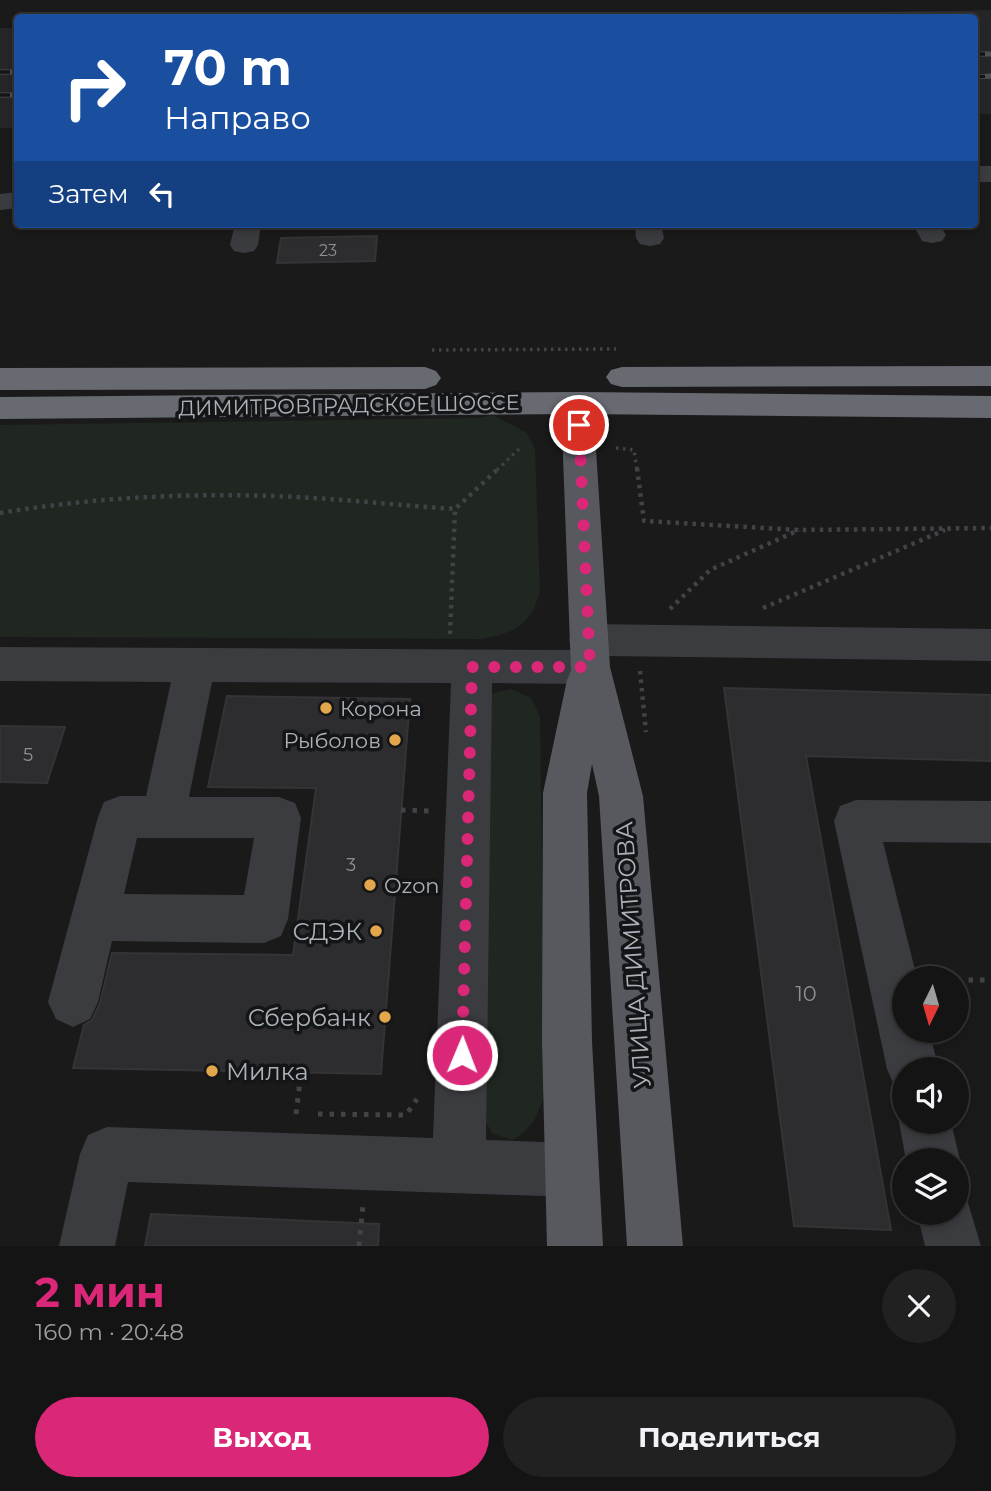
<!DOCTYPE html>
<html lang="ru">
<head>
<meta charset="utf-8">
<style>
  :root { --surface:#141414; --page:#212122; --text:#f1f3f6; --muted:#9d9ea0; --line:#333334; --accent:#db2777 }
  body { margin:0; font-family:Montserrat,sans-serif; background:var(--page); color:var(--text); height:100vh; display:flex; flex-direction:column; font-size:26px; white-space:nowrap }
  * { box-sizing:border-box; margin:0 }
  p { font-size:23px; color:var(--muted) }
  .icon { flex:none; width:38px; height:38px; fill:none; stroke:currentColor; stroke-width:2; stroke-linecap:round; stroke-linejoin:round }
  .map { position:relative; height:1246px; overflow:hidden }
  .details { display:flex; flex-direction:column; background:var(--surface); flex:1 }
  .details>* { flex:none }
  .top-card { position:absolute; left:14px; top:14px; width:964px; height:214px; border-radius:7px; box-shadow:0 4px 10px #0003,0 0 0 2px var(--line); background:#1a4fa0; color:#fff; overflow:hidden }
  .needle { width:46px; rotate:185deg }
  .buttons { position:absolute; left:892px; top:966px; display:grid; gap:14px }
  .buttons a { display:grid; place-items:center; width:77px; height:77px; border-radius:50%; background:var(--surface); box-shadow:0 4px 10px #0003,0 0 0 2px var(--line); font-size:35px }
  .pin { position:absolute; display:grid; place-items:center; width:60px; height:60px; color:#fff; margin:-30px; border:4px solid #fff; border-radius:50%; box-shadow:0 2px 7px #0007 }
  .me { position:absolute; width:77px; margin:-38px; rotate:1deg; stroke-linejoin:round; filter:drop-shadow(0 0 5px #0008) }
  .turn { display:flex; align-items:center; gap:24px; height:147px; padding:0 35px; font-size:32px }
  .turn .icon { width:91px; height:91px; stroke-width:2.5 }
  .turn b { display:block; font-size:49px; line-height:60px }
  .then { display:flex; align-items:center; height:66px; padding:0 35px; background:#0003; gap:14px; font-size:26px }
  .round { display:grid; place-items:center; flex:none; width:74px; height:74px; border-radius:37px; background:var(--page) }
  .head { display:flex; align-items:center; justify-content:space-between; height:119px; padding:0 35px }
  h1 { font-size:42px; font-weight:700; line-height:52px; color:var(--accent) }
  .cta { display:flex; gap:14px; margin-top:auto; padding:14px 35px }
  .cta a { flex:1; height:80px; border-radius:42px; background:var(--accent); color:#fff; font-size:28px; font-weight:700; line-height:80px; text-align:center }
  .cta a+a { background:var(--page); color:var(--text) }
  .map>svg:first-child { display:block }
</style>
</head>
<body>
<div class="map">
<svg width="991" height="1246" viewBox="0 0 991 1246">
  <rect width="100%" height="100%" fill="#1a1a1b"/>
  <path fill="#262628" d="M991,10v104h-16v-96l-414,-1z
    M0,28h17v100h-17z"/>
  <path fill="#202620" d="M493,415l34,18 8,16 5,142c-9,35 -26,42 -59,48l-481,-2v-212l478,-7z
    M511,689l20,9 9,19 5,371c-5,25 -10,38 -32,52l-20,-6 -11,-18 6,-422z"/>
  <path fill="#2d2d2f" stroke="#343437" stroke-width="2" d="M377,236l-2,25 -98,2 4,-25z
    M724,688l267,7v66l-185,-5 85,474 -97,-4z
    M227,696l183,3 -29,375 -308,-6 11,-43 8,-5 8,-17 12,-50 181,2 23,-167 -108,-1z
    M0,726l65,1 -18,56 -47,-1z
    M151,1214l228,10 -1,22h-233z"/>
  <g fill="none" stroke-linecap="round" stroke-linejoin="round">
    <path stroke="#414347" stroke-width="3.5" stroke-dasharray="2.5 4.5" stroke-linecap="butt" d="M432,350l184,-1
      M616,448l18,2 3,20
      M497,470l24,-23"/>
    <path stroke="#414347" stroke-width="4.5" stroke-dasharray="3.5 5" stroke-linecap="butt" d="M637,468l7,53 155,9 192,-2
      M0,513c90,-15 182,-20 273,-17 61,2 121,9 182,13
      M763,608l182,-78
      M670,609l40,-39 89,-40
      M450,634l5,-125 44,-41
      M640,671l6,61"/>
    <path stroke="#414347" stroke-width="5" stroke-dasharray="4.5 7" stroke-linecap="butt" d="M401,810l31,1
      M957,980h34
      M296,1114l5,-41
      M318,1114l88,1 11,-16
      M359,1246l4,-41"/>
    <path fill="#3b3c40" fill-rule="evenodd" d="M975,166h16v16h-16z
      M18,192v16l-18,2v-16z
      M235,224h26l-3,21 -4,6 -10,2 -10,-2 -4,-6z
      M635,224h26l3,14 -4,6 -10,2 -10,-2 -4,-6z
      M913,224h26l7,11 -4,6 -10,2 -10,-2z
      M588,624l403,5v32l-386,-5 5,11 -6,12 -14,5 -98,-1 -6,457 86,3 19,8 8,19 -8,19 -19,8 -444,-15 -13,64h-56l21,-92 8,-19 19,-8 326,11 18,-455 -239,-1 -23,115h90l16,6 6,15 -13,101 -7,17 -17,7 -152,-2 -14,61 -8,17 -17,8 -17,-8 -8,-17 50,-185 6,-15 16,-6h26l25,-114 -171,-1v-34l574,3 -5,-10 5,-11zM137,838h117l-10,57 -120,-1z
      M856,800l135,1v42l-108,-1 34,136h-12v53h24l10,38h-34v22l-10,-4 -8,-18 -53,-248 6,-15z
      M905,1107v15h46l9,38 -3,7v-7h-51l-7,-38z
      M957,1190l8,3 16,53h-56l-8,-33h40z"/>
    <path fill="#57595f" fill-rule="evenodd" d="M577,392l11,3 5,8 17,264 33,129 40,450h-56l-28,-450 -7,-32 -5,29 5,248 11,205h-56l-5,-205 1,-248 24,-113 4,-9 -10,-268 5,-8z"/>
    <path fill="#676a71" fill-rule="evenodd" d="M991,366v20l-369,1 -11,-3 -5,-7 5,-7 11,-3z
      M425,367l11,4 5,7 -5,7 -11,4 -425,1v-22z
      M577,392l414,4v22l-414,-4 -577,5v-22z"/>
    <g stroke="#4e5055" stroke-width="5">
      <path id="rail" d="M975,54h16
        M0,72h18
        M975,77l16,-1
        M0,95h18"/>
    </g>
    <use href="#rail" stroke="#141516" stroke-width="3.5" stroke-dasharray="10" stroke-linecap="butt"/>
  </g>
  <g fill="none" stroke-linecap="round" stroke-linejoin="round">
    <path stroke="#db2777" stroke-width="12" stroke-dasharray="0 21.6" d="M462,1055l10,-388h118l-11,-242"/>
  </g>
  <g fill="#e2a74b" stroke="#141516" stroke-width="2.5">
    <circle cx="326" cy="708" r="7"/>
    <circle cx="395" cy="740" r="7"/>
    <circle cx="370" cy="885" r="7"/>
    <circle cx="376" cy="931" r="7"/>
    <circle cx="385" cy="1017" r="7"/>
    <circle cx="212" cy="1071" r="7"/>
  </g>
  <g text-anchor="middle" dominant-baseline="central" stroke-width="7" stroke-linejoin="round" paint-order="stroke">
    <g font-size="16" fill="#8c9096">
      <text x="328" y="250">23</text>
    </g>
    <g font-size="18" fill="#8c9096">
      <text x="28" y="755">5</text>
      <text x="351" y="865">3</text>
    </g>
    <g font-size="21" fill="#adb2ba" stroke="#141516">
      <text transform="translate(349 405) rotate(-1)">ДИМИТРОВГРАДСКОЕ ШОССЕ</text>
    </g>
    <g font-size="21" fill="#adb2ba" stroke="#141516" text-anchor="start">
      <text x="340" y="708">Корона</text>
      <text x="381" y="740" text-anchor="end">Рыболов</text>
      <text x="384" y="885">Ozon</text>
    </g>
    <g font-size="21" fill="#8c9096">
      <text x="806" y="993">10</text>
    </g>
    <g font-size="24" fill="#adb2ba" stroke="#141516" text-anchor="end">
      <text x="362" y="931">СДЭК</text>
      <text x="371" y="1017">Сбербанк</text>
      <text x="226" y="1071" text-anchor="start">Милка</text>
    </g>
    <g font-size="24" fill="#adb2ba" stroke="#141516">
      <text transform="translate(633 955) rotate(-94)">УЛИЦА ДИМИТРОВА</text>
    </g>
  </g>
</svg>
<div class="buttons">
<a><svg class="needle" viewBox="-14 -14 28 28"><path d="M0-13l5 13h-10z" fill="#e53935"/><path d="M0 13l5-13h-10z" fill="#9d9ea0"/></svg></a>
<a><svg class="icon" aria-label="sound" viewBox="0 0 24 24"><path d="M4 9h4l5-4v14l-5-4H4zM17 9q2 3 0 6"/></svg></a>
<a><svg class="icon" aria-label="layers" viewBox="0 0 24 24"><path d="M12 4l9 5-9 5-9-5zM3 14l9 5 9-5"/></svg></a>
</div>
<div class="pin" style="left:579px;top:425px;background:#d93025"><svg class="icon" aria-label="arrive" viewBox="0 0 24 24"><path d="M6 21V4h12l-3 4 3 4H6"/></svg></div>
<svg class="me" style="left:462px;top:1055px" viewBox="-20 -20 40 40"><circle r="17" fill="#db2777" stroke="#fff" stroke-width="3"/><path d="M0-11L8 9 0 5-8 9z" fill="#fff"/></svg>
<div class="top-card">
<div class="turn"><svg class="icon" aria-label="right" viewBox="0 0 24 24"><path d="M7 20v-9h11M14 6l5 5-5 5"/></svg><div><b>70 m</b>Направо</div></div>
<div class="then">Затем<svg class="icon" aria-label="left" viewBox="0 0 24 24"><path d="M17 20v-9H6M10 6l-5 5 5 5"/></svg></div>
</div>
</div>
<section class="details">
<div class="head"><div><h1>2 мин</h1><p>160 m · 20:48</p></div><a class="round"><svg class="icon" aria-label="close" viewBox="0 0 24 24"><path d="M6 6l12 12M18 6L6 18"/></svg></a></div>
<div class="cta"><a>Выход</a><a>Поделиться</a></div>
</section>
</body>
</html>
